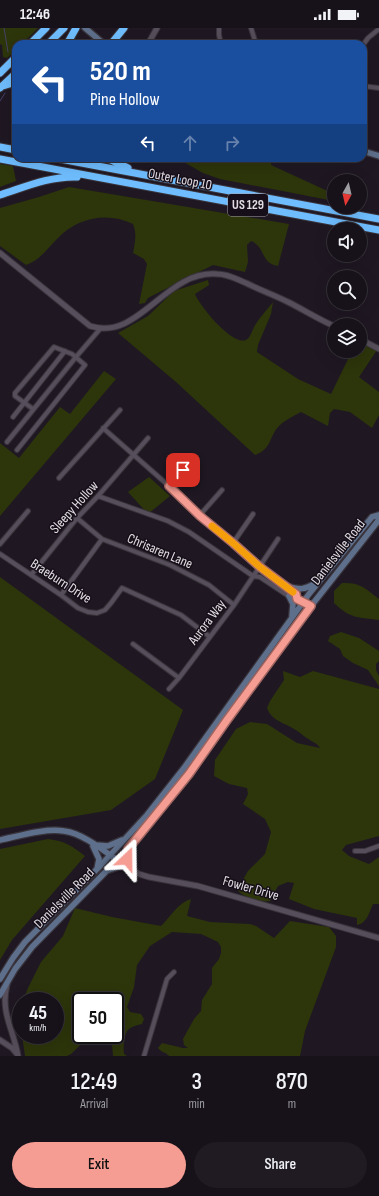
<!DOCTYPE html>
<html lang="en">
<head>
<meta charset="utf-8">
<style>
  :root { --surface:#17121a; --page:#201b23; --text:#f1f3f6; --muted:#9e9ea2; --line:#363239; --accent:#f59c93 }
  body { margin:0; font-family:"Sofia Sans Condensed",sans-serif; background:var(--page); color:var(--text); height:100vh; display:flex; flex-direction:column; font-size:15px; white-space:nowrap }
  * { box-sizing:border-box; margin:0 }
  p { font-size:13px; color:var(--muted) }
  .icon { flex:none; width:22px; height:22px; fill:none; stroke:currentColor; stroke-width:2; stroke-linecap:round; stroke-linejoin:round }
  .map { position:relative; height:1028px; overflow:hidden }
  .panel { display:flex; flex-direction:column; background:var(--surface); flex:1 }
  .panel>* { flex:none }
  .hud { position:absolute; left:12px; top:12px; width:355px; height:122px; border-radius:12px; box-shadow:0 4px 16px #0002,0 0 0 1px var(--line); background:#1a4fa0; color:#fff; overflow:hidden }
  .needle { width:26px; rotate:188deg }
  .tools { position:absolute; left:327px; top:146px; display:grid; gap:8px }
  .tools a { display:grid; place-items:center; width:40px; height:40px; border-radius:50%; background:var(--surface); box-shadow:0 4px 16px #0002,0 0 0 1px var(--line); font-size:20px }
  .speed { position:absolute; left:12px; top:964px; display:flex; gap:8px; font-size:20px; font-weight:700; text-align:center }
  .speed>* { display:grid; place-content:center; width:52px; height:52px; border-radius:50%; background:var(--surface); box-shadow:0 4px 16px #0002,0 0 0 1px var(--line); line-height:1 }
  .speed small { font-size:10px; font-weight:400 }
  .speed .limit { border:2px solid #111; border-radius:6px; background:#fff; color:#111 }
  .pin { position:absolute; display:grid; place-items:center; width:34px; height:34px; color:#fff; margin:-17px; border-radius:8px; box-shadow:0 2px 6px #0006 }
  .me { position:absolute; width:44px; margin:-22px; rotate:23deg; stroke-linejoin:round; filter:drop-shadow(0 0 3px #0008) }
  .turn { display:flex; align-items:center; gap:14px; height:84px; padding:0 12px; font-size:18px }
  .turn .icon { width:52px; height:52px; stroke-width:2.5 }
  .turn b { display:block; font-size:28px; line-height:34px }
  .lanes { display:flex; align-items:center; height:38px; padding:0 12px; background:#0003; justify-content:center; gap:20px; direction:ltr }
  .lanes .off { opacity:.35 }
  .eta { display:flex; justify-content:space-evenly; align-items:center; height:68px; text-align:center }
  .eta b { font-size:24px; font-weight:600; line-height:28px }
  .action { display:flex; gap:8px; margin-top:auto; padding:8px 12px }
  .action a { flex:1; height:46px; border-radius:24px; background:var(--accent); color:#111; font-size:16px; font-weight:600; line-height:46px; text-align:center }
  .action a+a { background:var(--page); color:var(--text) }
  .status { display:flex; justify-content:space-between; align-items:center; height:28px; padding:0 20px; background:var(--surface); direction:ltr }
  .status svg { height:11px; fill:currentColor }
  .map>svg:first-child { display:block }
</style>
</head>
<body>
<div class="status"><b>12:46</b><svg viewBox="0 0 49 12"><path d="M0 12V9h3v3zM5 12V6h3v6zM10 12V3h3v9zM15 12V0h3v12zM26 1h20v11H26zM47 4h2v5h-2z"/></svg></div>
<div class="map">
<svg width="379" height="1028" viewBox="0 0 379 1028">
  <rect width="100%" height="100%" fill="#1f1823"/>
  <path fill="#2d350b" d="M0,0h38l-16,16h-6v6l-9,8 -4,-1 -1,-12 -2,-1z
    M169,130h103l-1,7 63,29v7l-114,-22 -17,-6 -23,-13z
    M0,136l13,2 3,15 -16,6z
    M69,159l220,37 -11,42c-18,-3 -12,-19 -27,-25l-4,4 1,17 -3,10 -32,-7 -40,20 -25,13 -3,5 -6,1 8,-40 -3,-5 -11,-6c2,-11 4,-19 0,-29 -26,-13 -57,-6 -76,15 -10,10 -18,22 -31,26l-26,-19v-38l39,-11z
    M208,252l1,5 -14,9c4,11 37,52 51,46 4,-2 6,-9 8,-13 5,-9 13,-17 19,-25l-2,12 -13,31 -1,7 41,27 33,15 19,-39 -1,-4h11v-9l17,8 -18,27 20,15v23l-7,13 -22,-16 -16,-3 -4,4 -2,13 -27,-14c-7,4 -16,8 -22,14 -10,10 -7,23 -24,29l-79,-73 -58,-49 30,-17 26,-25z
    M104,343l12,8 -116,137v-73l19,15 41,-51 10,7z
    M149,449l21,19 -22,18 -20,-22z
    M0,549l183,133 -28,69 -44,31 -111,19z
    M342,555c18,-1 23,5 37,16v21c-22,-3 -28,-1 -45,-17v-12z
    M341,604l18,6 20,13v10l-3,3v6l3,6v10l-11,-16 -15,-7 -10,-7 -3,-7 -12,-8 2,-5z
    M283,643l17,6 13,-6 66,18v147l-33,9 -4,5 7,6 20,8 10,-7v47h-6c-4,9 -6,19 -16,21v-7l-43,-9 -25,-10 5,-16 -6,-1 -10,4 -8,15c-9,2 -27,-4 -33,-11l11,-19 17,-17 6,-22 -6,-13 -22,-15 5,-10 -1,-6 -18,-4 -15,-8 1,-16 21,-31 14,-7 17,2 30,19 23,5c-3,-5 -6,-5 -10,-8 -6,-3 -10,-8 -16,-11 -11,-7 -22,-8 -27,-21l3,-7 14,-21z
    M48,811c17,2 24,7 37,17l-73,84 -12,20v-111z
    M191,871l-4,17 23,6 40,2 6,2 18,12 16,-17 39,6 7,9v11l-31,84 -5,25h-131c-3,-4 -7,-3 -11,-8l4,-5 21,5h5l-4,-3 -1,-6 11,-20 7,-8 1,-11 10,-16v-16l7,-9 2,-6v-6l-3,-5 -17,-8 -29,-2 -22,14 -13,19 -3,22 -7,20 3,5 11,2 3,5 -2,5c-4,1 -9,2 -13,5 -5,4 -6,18 -5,25l3,2h-14l-2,-21h4v-34h-34v34h10l-20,19 -4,2h-42l-3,-21h33v-34h-32l5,-13 13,-26 22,-26 12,-28 37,9 49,9c9,-9 18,-24 30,-27z"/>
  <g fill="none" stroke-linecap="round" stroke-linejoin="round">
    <path stroke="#444267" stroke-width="1" d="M4,0l4,24
      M0,73l5,-8"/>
    <g stroke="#39343c" stroke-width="6">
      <path id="minor" d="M219,0v7l2,9
        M251,0l5,16
        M363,17l5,-7 11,-9
        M363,58l16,2
        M13,389l52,-66
        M103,400l66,58 30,30 34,27 27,24 36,27 1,5
        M7,414l69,-85 24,-28
        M17,422l68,-85 -13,-11 -18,-7 -39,46v3l18,13
        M59,450l61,-68
        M169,458l21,-24
        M98,468l70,25 21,11 64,44 7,1 33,22h4l14,7
        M199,488l23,-26
        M77,490l25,21 68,26 39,20 25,20
        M233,515l20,-29
        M0,516l28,-33
        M0,526l61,41 17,13 10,4 9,1 8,-3 6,-7 11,-15 59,27 29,22
        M31,547l46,-57 21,-22 50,-58
        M61,567l41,-56
        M133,616l46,34
        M169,661l10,-11 55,-73 44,-66
        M355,823h10l14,-5
        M144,1028l23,-77 7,-7"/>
    </g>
    <g stroke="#39343c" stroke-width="7">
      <path id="tertiary" d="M148,16l9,-16
        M0,225l90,73c49,16 75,-56 127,-52 11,0 19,5 29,9 14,7 28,12 42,19 16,8 30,17 46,24
        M360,311l19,10
        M117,832l22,14 10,3 49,9 181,52
        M7,957c-7,28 7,45 11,71
        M0,1012l12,8 5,6"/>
    </g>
    <g stroke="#39343c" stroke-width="8">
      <path id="secondary" d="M85,0l19,16
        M363,123l16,5
        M286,558c14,4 18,4 30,-3
        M289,568l4,8 -1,12
        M0,812c19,-4 45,-12 64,-9 18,2 39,19 53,29
        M96,817l12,1 14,-6
        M93,818l6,13 -2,10
        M128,821l-1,10 3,9
        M109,842l9,-3h9
        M0,951l13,-21 12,-16 76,-77 46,-50 37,-47 125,-174 63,-77 7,-2
        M0,967l15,-26 17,-22 92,-94 52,-62 135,-185 67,-85 1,-6"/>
    </g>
    <g stroke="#39343c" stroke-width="9">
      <path id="motorway" d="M30,16l16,-16
        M48,16l16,-16
        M67,16l9,-16
        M111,16l13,-16
        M0,45l16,-16
        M3,58l13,-4
        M0,60l16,-15
        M0,119l16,3
        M55,130l324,61
        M107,130l21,10
        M0,131l379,71
        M0,167c25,-8 50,-19 77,-18"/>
    </g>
    <use href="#minor" stroke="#564e5a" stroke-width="4"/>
    <use href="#tertiary" stroke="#564e5a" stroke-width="5"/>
    <use href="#secondary" stroke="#5e6f8b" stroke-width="5.5"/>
    <use href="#motorway" stroke="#6fbdfe" stroke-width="7"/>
  </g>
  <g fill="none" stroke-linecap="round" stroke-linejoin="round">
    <g stroke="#9f6560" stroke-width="10">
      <path id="route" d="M127,831l1,-10 61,-75 38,-54 84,-114 -14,-7 -1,-5 -36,-27 -27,-24 -33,-27 -31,-30 14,-16"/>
    </g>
    <use href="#route" stroke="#f59c93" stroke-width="7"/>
    <path stroke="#f59e0b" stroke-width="7" d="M212,498l21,17 27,24 33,25"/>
  </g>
  <g text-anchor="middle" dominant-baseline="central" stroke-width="3" stroke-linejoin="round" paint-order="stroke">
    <rect fill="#160f19" stroke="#a59fa7" stroke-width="1" x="228" y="166" width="40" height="22" rx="3"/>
    <g font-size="13" font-weight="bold" fill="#e2dde4">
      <text x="248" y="177">US 129</text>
    </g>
    <g font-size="14" fill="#e2dde4" stroke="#160f19">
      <text transform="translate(180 151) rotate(11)">Outer Loop 10</text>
      <text transform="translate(74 479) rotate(-48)">Sleepy Hollow</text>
      <text transform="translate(160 523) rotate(23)">Chrisaren Lane</text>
      <text transform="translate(338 524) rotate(-52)">Danielsville Road</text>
      <text transform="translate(61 553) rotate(33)">Braeburn Drive</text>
      <text transform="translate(207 594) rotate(-53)">Aurora Way</text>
      <text transform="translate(251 860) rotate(16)">Fowler Drive</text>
      <text transform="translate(64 870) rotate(-45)">Danielsville Road</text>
    </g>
  </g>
</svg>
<div class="tools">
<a><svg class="needle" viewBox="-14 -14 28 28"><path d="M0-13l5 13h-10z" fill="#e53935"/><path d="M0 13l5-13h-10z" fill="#9e9ea2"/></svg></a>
<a><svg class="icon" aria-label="sound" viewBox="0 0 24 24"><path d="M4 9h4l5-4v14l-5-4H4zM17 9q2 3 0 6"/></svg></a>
<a><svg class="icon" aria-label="search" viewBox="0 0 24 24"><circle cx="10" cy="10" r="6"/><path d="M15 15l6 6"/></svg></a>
<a><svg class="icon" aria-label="layers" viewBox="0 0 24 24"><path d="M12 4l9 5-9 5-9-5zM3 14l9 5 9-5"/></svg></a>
</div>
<div class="speed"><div>45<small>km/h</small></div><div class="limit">50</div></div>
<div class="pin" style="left:183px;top:442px;background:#d93025"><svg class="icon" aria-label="arrive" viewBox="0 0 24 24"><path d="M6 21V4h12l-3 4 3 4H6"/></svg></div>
<svg class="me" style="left:127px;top:831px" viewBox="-20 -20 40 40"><path d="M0-17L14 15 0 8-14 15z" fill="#f59c93" stroke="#fff" stroke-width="4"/></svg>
<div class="hud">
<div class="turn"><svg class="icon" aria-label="left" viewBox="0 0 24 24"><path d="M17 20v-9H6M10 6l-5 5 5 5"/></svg><div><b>520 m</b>Pine Hollow</div></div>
<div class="lanes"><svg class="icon" aria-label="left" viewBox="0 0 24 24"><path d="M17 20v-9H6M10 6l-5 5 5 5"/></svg><svg class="icon off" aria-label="ahead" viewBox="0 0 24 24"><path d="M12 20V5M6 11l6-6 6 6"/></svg><svg class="icon off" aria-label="right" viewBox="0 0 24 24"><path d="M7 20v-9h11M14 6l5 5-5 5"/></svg></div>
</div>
</div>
<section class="panel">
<div class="eta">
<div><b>12:49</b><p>Arrival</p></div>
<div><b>3</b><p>min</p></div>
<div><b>870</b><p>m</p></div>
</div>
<div class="action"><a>Exit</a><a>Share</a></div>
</section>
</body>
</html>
